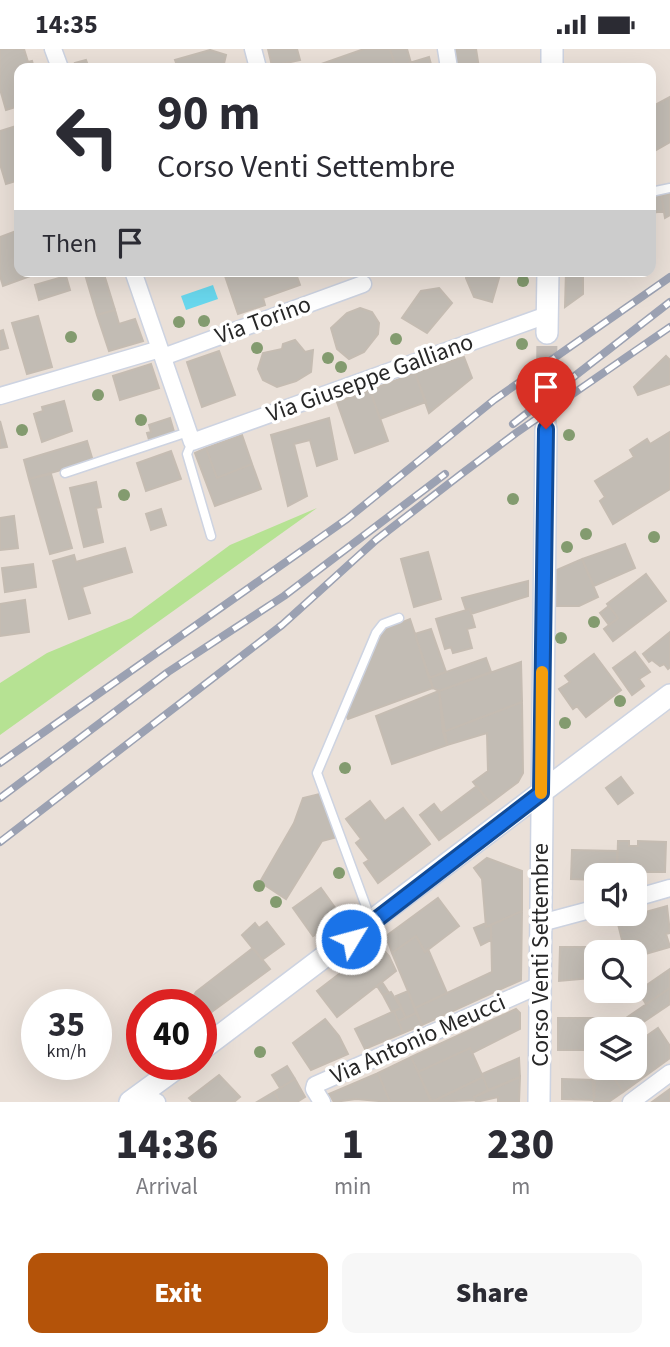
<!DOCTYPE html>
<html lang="en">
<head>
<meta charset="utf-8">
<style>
  :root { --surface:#fff; --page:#f7f7f7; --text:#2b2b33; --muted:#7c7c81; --accent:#b45309 }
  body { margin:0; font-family:"Source Sans 3",sans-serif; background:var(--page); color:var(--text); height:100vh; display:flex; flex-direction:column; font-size:26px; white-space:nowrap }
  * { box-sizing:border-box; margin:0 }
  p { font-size:23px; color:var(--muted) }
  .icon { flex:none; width:38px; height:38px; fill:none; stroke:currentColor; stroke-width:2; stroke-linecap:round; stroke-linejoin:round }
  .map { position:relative; height:1053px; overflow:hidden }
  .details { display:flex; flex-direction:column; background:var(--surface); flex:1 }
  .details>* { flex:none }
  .top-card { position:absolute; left:14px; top:14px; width:642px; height:214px; border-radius:14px; box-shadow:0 7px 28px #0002; background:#fff; color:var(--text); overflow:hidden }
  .fabs { position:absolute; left:584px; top:814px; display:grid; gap:14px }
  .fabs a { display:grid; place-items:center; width:63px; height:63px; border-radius:14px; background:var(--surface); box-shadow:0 7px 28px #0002; font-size:35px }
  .speed { position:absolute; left:21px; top:940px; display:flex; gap:14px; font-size:35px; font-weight:700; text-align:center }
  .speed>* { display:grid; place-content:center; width:91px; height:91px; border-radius:50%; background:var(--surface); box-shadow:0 7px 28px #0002; line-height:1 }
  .speed small { font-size:18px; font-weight:400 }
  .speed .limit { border:10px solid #d22; background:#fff; color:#111 }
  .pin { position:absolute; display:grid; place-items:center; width:60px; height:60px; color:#fff; margin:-72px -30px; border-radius:50% 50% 50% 0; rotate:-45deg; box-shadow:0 0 7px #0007 }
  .pin .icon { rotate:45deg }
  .me { position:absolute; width:77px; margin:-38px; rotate:53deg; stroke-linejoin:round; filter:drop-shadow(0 0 5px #0008) }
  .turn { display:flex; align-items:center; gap:24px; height:147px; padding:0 28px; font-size:32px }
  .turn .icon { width:91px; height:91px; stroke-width:2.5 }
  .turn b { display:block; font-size:49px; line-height:60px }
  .then { display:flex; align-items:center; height:66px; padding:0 28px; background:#0003; gap:14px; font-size:26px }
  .eta { display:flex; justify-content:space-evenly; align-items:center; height:119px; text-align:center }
  .eta b { font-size:42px; font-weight:800; line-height:49px }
  .primary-button { display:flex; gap:14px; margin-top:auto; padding:14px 28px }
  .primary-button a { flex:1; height:80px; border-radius:14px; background:var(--accent); color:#fff; font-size:28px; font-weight:800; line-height:80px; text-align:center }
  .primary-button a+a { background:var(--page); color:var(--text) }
  .status { display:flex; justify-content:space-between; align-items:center; height:49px; padding:0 35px; background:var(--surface); direction:ltr }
  .status svg { height:19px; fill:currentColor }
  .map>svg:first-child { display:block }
</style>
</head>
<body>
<div class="status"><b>14:35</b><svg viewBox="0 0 49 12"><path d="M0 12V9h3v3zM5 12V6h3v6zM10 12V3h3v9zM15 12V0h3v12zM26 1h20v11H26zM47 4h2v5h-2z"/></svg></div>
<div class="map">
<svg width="670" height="1053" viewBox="0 0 670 1053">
  <rect width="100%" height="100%" fill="#eae0d8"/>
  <path fill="#b6e293" d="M317,459l-317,227v-52l47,-30 84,-35 99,-73z"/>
  <path fill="#69d8ee" d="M213,236l5,14 -32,11 -5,-14z"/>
  <path fill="#c2bcb4" stroke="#c5bcb2" stroke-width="2" d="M0,0h24l4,13 4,-1 2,7h-15v38l-13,4 -6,-21z
    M268,0h29l3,11 -28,6z
    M364,0h26l6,19h-86z
    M390,0h17l4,14 -15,4z
    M454,0h22l3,19h-21z
    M210,1l16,5 -3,13h-45l-3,-8z
    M429,8l3,11h-36v-1z
    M86,11l3,8h-12l-2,-5z
    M670,48v45l-14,8 -5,-3v-40z
    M19,76v55l-13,4 -6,-20v-33z
    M670,145v21l-5,3 -4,-23z
    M661,146l3,16 -13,2v-16z
    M19,181v41h25l-41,15 -3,-10v-39z
    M84,222h19l12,39 -18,5z
    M228,222h67l5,14 -37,13 2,7 -27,9 -14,-41z
    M325,222h21l-5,5z
    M467,222h34l-9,31 -18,-5 -8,-19z
    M566,222h17v23l-18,13z
    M66,227l4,14 -31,10 -4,-15z
    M439,239l13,15 -25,30 -25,-15 19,-27z
    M360,259l12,4 7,11 -1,11 -14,18 -15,7 -12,-10 -6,-21 16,-15z
    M115,261l4,14 16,-5 8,22 -34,10 -12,-36z
    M38,267l14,51 -25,7 -15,-51z
    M3,281l5,18 -8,2v-19z
    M295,291l10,12 8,-2 -2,22 -15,9 -19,6 -14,-7 -5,-11 5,-16 19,-4 1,-5z
    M219,302l16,44 -33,12 -15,-45z
    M666,307l4,4v24l-32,11 -4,-8z
    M464,308l8,21 -43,35 -14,-40z
    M151,315l8,24 -39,12 -7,-24z
    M415,324l11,29 -46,17 -10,-29z
    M370,341l18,51 -33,12 -18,-51z
    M64,352l8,30 -30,11 -8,-28 9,-3 -1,-4z
    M170,369l5,17 -25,8 -3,-10 4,-1 -2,-7z
    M329,369l8,41 -20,7 -7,-26 -16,4 13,52 -19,10 -17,-71z
    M0,372l7,26 -7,1z
    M670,383v57l-57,35 -13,-23 5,-4 -10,-16 39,-24 -4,-7 17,-11 3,5z
    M242,386l10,29 -35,14 -11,-30z
    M87,392l6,20 -64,18 -5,-19z
    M206,399l11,30 35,-14 9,25 -46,17 -20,-53z
    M171,402l10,28 -35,12 -9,-28z
    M51,425l21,74 -22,6 -21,-75z
    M96,433l5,25 -5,1 7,34 -19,5 -14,-59z
    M161,460l5,16 -15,5 -5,-16z
    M14,467l4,32 -18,2v-32z
    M625,495l10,24 -41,18 -12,-27z
    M125,499l7,24 -50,15 8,26 -21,6 -16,-58 21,-6 2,7z
    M428,503l13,47 -27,8 -13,-48z
    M582,510l16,38 -19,9h-22v-36z
    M33,515l3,23 -31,5 -3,-24z
    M646,525l20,27 -53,40 -9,-12 14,-11 -11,-14z
    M528,532v15l-57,18 -1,-5 -4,1 -4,-12z
    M25,551l4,32 -29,4v-32z
    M609,557l9,12 -9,7 -9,-12z
    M470,560l5,18 -8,2 5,19 -19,5 -2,-6 -6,2 -9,-30z
    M410,570l23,69 -85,31 -2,-4 37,-85z
    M431,580l15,43 -17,6 -14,-44z
    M670,583v35l-2,2 -4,-5 -4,2 -8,-6 -3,2 -6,-8z
    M635,603l15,20 -11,7 5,7 -12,9 -19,-27z
    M594,605l27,36 -35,27 -9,-11 -4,3 -14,-20 11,-7 -5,-6z
    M486,609l5,14 -52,19 -6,-3 -4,-10z
    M521,613l1,40 -79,30 -4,-41z
    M439,642l8,54 -55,19 -16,-48z
    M522,653l1,71 -5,9 -28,21 -17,-21 15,-11 -1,-38 -40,12 -4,-13z
    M621,728l12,16 -15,11 -12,-16z
    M477,737l13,17 -51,37 -19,-25 14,-11 7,9z
    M320,745l17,43 -15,4 -36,58 -26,-17 34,-59 9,-25z
    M370,752l15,20 18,-13 27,36 -52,39 -14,-20 5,-3 -13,-17 5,-4 -15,-20z
    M618,792h11v5h9v-5l28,1 -1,30h-33v3h-15z
    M572,801l45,1v24h-20v5l-26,-1z
    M487,809l35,13v40l-36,16 -4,-48 -8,-11z
    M321,839l20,28 -28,20 -20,-28z
    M438,849l21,28 -34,26 -9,-16 -24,17 -6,-17z
    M667,857l3,27 -4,1 4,13 -28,8 -4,-15 -15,4 -6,-24z
    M522,862l-1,69 -99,45 -7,-17 77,-36 -1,-47z
    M267,873l17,22 -22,16 -20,-25 13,-12 4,5z
    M486,874v4l5,-2v15l-10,5 -7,-17z
    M416,887l9,16 3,-3 19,44 -32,15 -23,-55z
    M378,895l11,12 7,15 -59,46 -20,-26z
    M560,898h31v31l-32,3z
    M253,899l17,21 -68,50 -1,-14 -11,-3 6,-10z
    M670,920v19l-24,16 -8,-13z
    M382,933l7,11 -6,2 -6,-9z
    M670,939v16l-37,25h-23z
    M408,942l8,22 -10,5 -10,-22z
    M391,943l10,16 -9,4 -9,-17z
    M401,959l5,10 -8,3 -4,-10z
    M516,960l4,4v16l-48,24 -2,-5 -52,24 -7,-15z
    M394,962l9,22 -38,16 -10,-20z
    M416,964l6,12 -19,8 -5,-12z
    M558,969h39v32h-39z
    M325,970l14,17 9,18 -37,16 -18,-27z
    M658,979l12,18v12l-47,34 -16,-25h28v-23z
    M470,999l13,29 -52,25 -13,-30z
    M411,1008l21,45h-42l-12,-29z
    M519,1009l1,19 -32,13 -6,-16z
    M287,1017l8,13 -15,9 -8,-13z
    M378,1024l12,29 -34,-3 -22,3 -5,-8z
    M592,1025h19l12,18 -13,9h-16z
    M219,1026l21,22 -6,5h-41l-4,-4z
    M483,1028l5,13 -14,7 1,3 -43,2z
    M520,1028l-1,25h-21v-5l-22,5 -2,-5z
    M295,1030l10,18 -8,5h-20l2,-1 -5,-9z
    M562,1030l33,1 -1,20 -32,-1z
    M670,1040v13h-18z
    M274,1043l5,9 -2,1h-20z"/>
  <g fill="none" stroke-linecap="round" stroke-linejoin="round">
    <path stroke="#c3bbb5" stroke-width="21" stroke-dasharray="21 10" stroke-linecap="butt" d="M546,380l1,-96"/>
    <g stroke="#cdd3e1" stroke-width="11">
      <path id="service" d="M651,143l19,-4
        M192,393l-5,12 24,82
        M65,424l123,-41
        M371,871l-54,-147 59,-140 7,-9 16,-6"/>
    </g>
    <g stroke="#cdd3e1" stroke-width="19">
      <path id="minor" d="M53,0l7,19
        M253,0l5,19
        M446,0l3,19
        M133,222l59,171 355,-127
        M163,308l200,-73
        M0,347l160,-47
        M635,849l35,-10
        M541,874l56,-15
        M141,1046l16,7
        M322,1053l-8,-13 1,-4 225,-100
        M631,1053l39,-29"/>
    </g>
    <g stroke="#cdd3e1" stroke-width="24">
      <path id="tertiary" d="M552,19v-19
        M547,284l1,-62
        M201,1001l469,-355
        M130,1053l52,-38
        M539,1053l7,-673"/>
    </g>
    <use href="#service" stroke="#fff" stroke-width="8"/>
    <use href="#minor" stroke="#fff" stroke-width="16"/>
    <use href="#tertiary" stroke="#fff" stroke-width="21"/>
    <g stroke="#9ba1b2" stroke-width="8">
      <path id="rail" d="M513,375l157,-122
        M0,714l347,-244 147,-119 176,-123
        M0,749l168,-126 116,-76 161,-122
        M0,793l282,-217 94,-85 84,-65 56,-42 154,-106"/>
    </g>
    <use href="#rail" stroke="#fff" stroke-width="5" stroke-dasharray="16" stroke-linecap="butt"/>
  </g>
  <g fill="#839b6f">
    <circle cx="523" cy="232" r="6"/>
    <circle cx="204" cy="272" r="6"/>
    <circle cx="179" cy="273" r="6"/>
    <circle cx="71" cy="288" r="6"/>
    <circle cx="396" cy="290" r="6"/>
    <circle cx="522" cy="295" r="6"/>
    <circle cx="257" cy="299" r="6"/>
    <circle cx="328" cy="309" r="6"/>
    <circle cx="341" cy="318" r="6"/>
    <circle cx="98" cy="346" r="6"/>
    <circle cx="141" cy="371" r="6"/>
    <circle cx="22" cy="381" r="6"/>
    <circle cx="569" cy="386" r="6"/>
    <circle cx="124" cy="446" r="6"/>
    <circle cx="513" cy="450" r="6"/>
    <circle cx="586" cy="485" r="6"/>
    <circle cx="654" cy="488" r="6"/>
    <circle cx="567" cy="498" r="6"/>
    <circle cx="594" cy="573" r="6"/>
    <circle cx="561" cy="589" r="6"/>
    <circle cx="620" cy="652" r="6"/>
    <circle cx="565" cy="674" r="6"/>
    <circle cx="345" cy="719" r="6"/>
    <circle cx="339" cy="824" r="6"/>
    <circle cx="259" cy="837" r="6"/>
    <circle cx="276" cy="853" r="6"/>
    <circle cx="260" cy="1003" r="6"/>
  </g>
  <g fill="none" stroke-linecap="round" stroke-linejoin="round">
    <g stroke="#114b97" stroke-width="18">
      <path id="route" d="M351,890l190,-146 5,-364"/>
    </g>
    <use href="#route" stroke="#1a73e8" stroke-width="12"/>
    <path stroke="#f59e0b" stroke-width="12" d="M541,744l1,-121"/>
  </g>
  <g text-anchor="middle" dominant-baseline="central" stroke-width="7" stroke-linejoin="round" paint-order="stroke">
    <g font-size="24" fill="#272727" stroke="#fff">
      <text transform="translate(263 271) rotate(-20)">Via Torino</text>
      <text transform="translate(370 329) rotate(-20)">Via Giuseppe Galliano</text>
      <text transform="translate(540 906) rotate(-90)">Corso Venti Settembre</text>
      <text transform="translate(418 990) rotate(-24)">Via Antonio Meucci</text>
    </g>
  </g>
</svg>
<div class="fabs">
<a><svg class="icon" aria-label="sound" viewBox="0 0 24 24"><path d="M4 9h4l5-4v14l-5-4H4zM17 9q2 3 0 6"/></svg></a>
<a><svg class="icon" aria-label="search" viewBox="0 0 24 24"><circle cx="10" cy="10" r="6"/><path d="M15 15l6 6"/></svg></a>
<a><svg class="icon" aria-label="layers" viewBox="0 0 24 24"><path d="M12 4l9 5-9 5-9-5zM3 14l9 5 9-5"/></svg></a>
</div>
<div class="speed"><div>35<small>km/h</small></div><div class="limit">40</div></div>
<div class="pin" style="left:546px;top:380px;background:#d93025"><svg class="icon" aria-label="arrive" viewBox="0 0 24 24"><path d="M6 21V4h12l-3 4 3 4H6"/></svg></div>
<svg class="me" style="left:351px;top:890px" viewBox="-20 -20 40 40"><circle r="17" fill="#1a73e8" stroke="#fff" stroke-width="3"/><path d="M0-11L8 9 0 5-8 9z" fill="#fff"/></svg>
<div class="top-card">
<div class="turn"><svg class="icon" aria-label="left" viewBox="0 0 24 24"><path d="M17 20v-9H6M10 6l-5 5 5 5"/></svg><div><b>90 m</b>Corso Venti Settembre</div></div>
<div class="then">Then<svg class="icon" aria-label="arrive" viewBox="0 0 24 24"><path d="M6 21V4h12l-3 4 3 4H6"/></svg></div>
</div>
</div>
<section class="details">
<div class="eta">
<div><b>14:36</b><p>Arrival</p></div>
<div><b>1</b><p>min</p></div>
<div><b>230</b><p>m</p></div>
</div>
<div class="primary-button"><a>Exit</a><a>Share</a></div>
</section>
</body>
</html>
